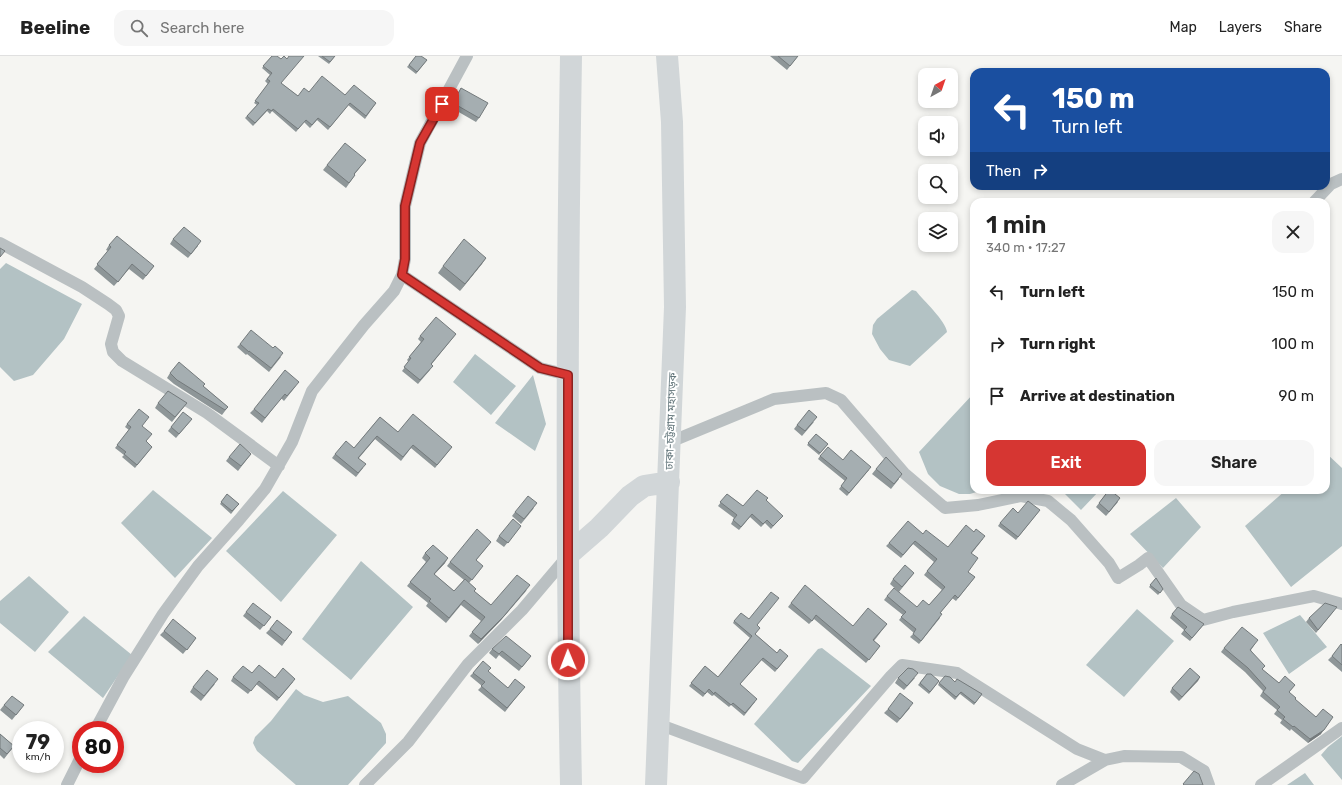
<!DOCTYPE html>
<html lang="en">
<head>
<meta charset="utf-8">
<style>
  :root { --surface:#fff; --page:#f6f6f6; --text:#222; --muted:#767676; --line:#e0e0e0; --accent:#d63632 }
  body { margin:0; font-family:Rubik,"Noto Sans Bengali",sans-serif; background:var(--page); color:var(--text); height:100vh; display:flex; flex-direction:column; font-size:15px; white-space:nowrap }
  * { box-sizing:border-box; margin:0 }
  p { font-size:13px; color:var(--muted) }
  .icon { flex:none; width:22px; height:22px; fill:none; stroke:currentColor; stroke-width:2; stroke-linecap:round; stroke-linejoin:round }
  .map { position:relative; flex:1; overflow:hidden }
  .side { position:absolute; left:970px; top:142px; width:360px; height:296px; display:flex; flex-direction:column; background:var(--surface); border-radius:12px; box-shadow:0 2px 6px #0003 }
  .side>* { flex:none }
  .guide { position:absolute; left:970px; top:12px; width:360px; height:122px; border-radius:12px; box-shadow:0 2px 6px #0003; background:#1a4fa0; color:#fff; overflow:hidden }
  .needle { width:26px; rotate:40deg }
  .buttons { position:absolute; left:918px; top:12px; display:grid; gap:8px }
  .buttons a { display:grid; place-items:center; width:40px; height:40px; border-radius:8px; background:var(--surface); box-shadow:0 2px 6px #0003; font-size:20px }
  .speed { position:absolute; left:12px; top:665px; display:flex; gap:8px; font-size:20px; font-weight:700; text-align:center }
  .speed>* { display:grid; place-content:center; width:52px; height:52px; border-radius:50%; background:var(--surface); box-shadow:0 2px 6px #0003; line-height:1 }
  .speed small { font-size:10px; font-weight:400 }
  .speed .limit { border:6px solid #d22; background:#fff; color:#111 }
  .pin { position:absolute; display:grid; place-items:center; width:34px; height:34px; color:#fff; margin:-17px; border-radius:8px; box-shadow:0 2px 6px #0006 }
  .me { position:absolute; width:44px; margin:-22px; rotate:359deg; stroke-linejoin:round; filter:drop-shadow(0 0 3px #0008) }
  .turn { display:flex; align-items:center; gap:14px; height:84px; padding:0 16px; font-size:18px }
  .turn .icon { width:52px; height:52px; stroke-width:2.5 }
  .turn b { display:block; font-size:28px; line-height:34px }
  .then { display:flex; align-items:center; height:38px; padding:0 16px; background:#0003; gap:8px; font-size:15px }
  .round { display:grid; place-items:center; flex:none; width:42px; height:42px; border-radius:12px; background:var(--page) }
  .headline { display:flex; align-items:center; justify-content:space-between; height:68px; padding:0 16px }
  h1 { font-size:24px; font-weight:600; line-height:30px }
  .button { display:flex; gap:8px; margin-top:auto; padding:8px 16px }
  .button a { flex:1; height:46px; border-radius:12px; background:var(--accent); color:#fff; font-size:16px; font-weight:600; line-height:46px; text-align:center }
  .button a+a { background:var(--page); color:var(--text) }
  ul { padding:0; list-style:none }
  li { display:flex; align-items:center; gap:12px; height:52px; padding:0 16px }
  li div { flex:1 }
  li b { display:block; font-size:15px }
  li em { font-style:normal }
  header { display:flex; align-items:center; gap:24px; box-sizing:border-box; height:56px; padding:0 20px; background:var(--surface); border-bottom:1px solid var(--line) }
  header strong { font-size:19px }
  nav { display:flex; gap:22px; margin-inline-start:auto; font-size:14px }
  .search { width:280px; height:36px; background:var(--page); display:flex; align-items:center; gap:10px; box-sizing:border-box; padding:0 14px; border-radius:12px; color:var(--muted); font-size:15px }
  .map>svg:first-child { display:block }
</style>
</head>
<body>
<header>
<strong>Beeline</strong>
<div class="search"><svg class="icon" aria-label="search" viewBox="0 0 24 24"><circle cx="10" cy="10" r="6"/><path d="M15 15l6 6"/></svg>Search here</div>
<nav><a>Map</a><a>Layers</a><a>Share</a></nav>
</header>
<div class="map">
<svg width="1342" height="729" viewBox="0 0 1342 729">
  <rect width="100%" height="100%" fill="#f5f5f2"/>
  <path fill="#b3c2c4" d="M6,207l76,41 -18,35 -31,36 -19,6 -14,-14v-98z
    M912,234l4,1c7,9 30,30 31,41l-37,34 -21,-6 -9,-11 -8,-15 1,-9 4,-6z
    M475,298l41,32 -25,29 -38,-33z
    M533,319l13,49 -11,27 -40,-28z
    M974,337v97h9l-13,4h-11l-19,-8 -12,-12 -9,-22z
    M1326,397l16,15v78l-51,41 -46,-61 41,-36h40z
    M153,434l59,48 -37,40 -54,-55z
    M1061,434h39l-19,20z
    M283,435l54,44 -56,67 -55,-51z
    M1176,442l25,29 -38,41 -33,-34z
    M361,505l52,46 -62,73 -49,-41z
    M29,520l40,36 -34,40 -35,-29v-22z
    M1137,553l37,32 -50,56 -38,-32z
    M1300,559l27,32 -38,27 -26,-41z
    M84,560l48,39 -29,43 -55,-46z
    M822,592l49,38 -73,77 -6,-2 -38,-37 64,-75z
    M296,633l8,6 19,7 25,-6 33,27 5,11v9l-38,42h-52l-39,-34 -4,-8 2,-6 16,-16z
    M1342,680v44l-21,-25 7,-8z
    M1305,717l9,12h-27z"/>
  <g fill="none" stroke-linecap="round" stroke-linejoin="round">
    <path stroke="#bac0c2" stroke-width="12" d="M1314,146l17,-18 11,-5
      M0,187l82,44 26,17 8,6 3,6 -8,28 2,8 9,9 85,52 72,53
      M402,219l138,93 28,7
      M670,386l104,-43 52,-6 15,7 63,73 41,35 33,-3 43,-9 27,5 23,19 38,43 9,15 21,-13 9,-7 33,47 22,15 30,-8 81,-16 28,8
      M658,668l145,54 88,-102 11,-11 55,8 120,76 28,11 19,-4 57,1 23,14 5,14
      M95,674l29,-54 39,-62 35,-48 41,-46 26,-31 27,-47 20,-51 52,-66 30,-34 8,-16 3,-16v-53l15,-63 47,-87
      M67,729l14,-28
      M365,729l43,-43 60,-78 54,-54 45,-53
      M1062,729l43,-25
      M1261,729l81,-57"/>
    <path stroke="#d1d6d8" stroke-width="22" d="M571,0c-4,243 -5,486 0,729
      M568,499l31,-27 31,-32 14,-10 25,-4
      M656,729l19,-478 -3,-185 -5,-66"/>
  </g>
  <path fill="#8e9698" d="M272,0l9,27 17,13 11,-4 36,3 31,8 -11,16 -17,-14 -20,25 -11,-10 -7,8 -6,-6 -8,10 -24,-21 -2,3 -3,-3 -14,15 -8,-8 12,-13 -3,-2 14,-19 -3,-3 5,-6 -8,-7z
    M318,0h17l-6,8z
    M416,0l11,4 -11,14 -9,-7z
    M770,0h28l-11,14z
    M461,32l18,30 -3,4 -26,-15z
    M366,104l-12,15h1l-9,13 -23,-18 4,-5z
    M173,183l25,7 -10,12 -18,-14z
    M109,189l45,21 -11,14 -14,-11 -15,17 -20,-17 14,-18 -2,-1z
    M486,202l-26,33 -22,-18 5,-7z
    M456,278l-25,31 -1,5 -12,14 -16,-13 7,-9 -2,-2 14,-18 -3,-3 2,-3z
    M240,288l41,13 -12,15 -22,-18 -1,1 -9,-8z
    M170,317l33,13 25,21 -6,8 -48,-31 -7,-6z
    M296,330l-12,15 -3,-3 -19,25 -12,-10 4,-4z
    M158,347h29l-15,19 -17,-14z
    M380,361l18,15 54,15 -17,21 -24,-20 -10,13 -26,-22 -16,19 4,10 -7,9 -24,-19 3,-4 19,-6z
    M192,363l-16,19 -8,-7 3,-4z
    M814,366l-12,14 -8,-7 3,-4z
    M127,368l15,2 4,15 6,6 -17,21 -13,-11 2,-2 -9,-7 14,-18 -4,-3z
    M816,378l12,10 -9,11 -12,-10z
    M251,398l-13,17 -12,-10 3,-4z
    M820,400l23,4 26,10 -22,26 -8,-7 6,-8 -27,-22z
    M876,413l23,10 -8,10 -19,-15z
    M1109,434l9,12 -12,14 -10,-9z
    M227,438l12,10 -8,10 -11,-10z
    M727,438l16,12 23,-6 14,19 -9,10 -6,-6 -4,4 -11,-10 -11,13 -8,-6 3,-6 -16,-12z
    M534,452l-13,16 -9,-8 3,-4z
    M1040,454l-24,30 -18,-14 2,-3 18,-10z
    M521,470l-17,21 -8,-6 3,-5z
    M974,476l9,7 -11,14 -4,19 7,5 -19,24 -4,-3 -12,15v5l-21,26 -9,-7 4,-4 -15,-13 4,-5 -19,-15 3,-4 30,11 12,-2 13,-15 -18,-15 10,-13 -21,-18 -12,14 -15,-12 3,-3 34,-9 25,13z
    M488,490l-12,14 4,10 -11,13 7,6 -2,2 17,14 36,-15 -26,30 -23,24 -9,-8 12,-15 -20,-16 -15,18 -20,-17 2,-3 -21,-17 19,-24 -4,-4 3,-5 20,10 -11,11 20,17 10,-11 -17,-14 3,-4z
    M914,517l-15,19 -9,-8 3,-5z
    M1156,522l7,11 -5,6 -9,-8z
    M791,547l62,23 34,-2 -13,17 6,5 -14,17 -52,-44 -5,5 -21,-17z
    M1334,555l-18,22 -10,-11 3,-4z
    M246,556l25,5 -11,13 -17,-14z
    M1172,558l32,10 -14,17 -9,-7 3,-4 -14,-12z
    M749,563l8,6 -2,9 22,19 11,3 -13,16 -14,-12 -21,24 15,18 -11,14 -13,-11 -2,2 -15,-12 -2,1 -5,-4 -4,5 -14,-11 16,-20 13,11 32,-39 -17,-15 1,-2z
    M270,573l22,3 -10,14 -16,-13z
    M164,575l32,7 -13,16 -23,-19z
    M1255,588l-4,6 12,20 16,13 16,2 -6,7 32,42 -13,9 -17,-14 -1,2 -10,-8 2,-3 -8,-6 3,-4 -17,-14 3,-5 -18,-19 -24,-20 3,-4z
    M1342,589v27l-14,-12 4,-4z
    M492,593l39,7 -12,15 -20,-16 -3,4 -7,-6z
    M488,616l20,16 14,2 -17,22 -27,-22 4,-4 -12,-10 3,-3z
    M252,617l23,5 18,4 -16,19 -21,-17 -8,10 -17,-13 2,-4z
    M927,618l12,7 -10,13 -11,-9z
    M1200,621l-21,24 -9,-9 2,-4z
    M898,622h17l-11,12 -9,-7z
    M955,626l27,12 -8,11 -14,-11 -5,6 -17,-15 1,-2z
    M215,628l-14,17 -11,-9 3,-5z
    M4,649l16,5 -8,10 -12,-10z
    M910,652l-13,15 -13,-10 4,-4z
    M0,678l14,12 -10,13 -4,-4z"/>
  <path fill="#747a7c" d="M486,202l-4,6 -22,27 5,-7z
    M448,502l-3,5 -14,15 3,-4z
    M530,529l-29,35 -23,24 3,-5z
    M1200,621l-2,4 -19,20 3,-4z
    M1330,665l-9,13 -13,9 2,-4z"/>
  <path fill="#a5aeb1" stroke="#747a7c" d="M272,0h5l4,3 3,-3 3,3 2,-3h15l-23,27 17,13 6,-8 5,4 13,-16 23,19 9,-10 22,18 -10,13 -16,-13 -20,24 -12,-9 -6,7 -6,-5 -8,9 -25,-20 -1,2 -4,-2 -13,14 -8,-7 12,-13 -4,-2 15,-20 -3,-2 5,-6 -9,-7z
    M322,0h13l-5,6z
    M416,0h5l6,4 -10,12 -8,-7z
    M778,0h20l-8,10z
    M461,32l27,15 -9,15 -26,-15z
    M345,87l21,17 -12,14 1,1 -6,8 -22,-18z
    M184,171l17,14 -10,13 -18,-15z
    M117,180l37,30 -8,10 -14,-12 -14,18 -21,-18 14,-17 -2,-2z
    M464,183l22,19 -21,26 -22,-18z
    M0,192l5,3 -5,6z
    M436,261l20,17 -25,30 2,2 -13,14 -16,-13 7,-9 -2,-1 15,-18 -4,-3z
    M251,274l22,18 2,-2 8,7 -12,15 -22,-17v1l-9,-8z
    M179,306l26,22 -2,2 25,21 -3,3 -48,-30 -7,-7z
    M285,314l14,12 -12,14 -2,-2 -20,24 -11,-9z
    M168,335l19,12 -12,14 -17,-14z
    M139,353l10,8 -7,9 10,8 -6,7 6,6 -15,18 -13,-11 2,-2 -9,-7 14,-18 -4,-3z
    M809,354l8,7 -12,14 -8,-6z
    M183,356l9,7 -13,15 -8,-7z
    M413,358l39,33 -15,18 -24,-20 -10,12 -26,-21 -19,22 8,6 -8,9 -23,-19 11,-13 8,7 26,-31 18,15z
    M816,378l12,10 -8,9 -12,-10z
    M240,388l11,10 -10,12 -12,-9z
    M828,391l15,13 8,-10 20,17 -22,26 -8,-7 6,-8 -27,-22z
    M886,401l16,17 -8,10 -18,-15z
    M757,434l11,8 -2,2 17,16 -10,10 -6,-6 -4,4 -11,-10 -11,13 -8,-7 4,-5 -17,-13 7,-8 16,12z
    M1109,434h1l10,8 -11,14 -10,-9z
    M227,438l12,10 -7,7 -11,-9z
    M528,440l9,7 -13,16 -9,-7z
    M1028,445l12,9 -22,27 -18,-14 13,-15 5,5z
    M513,463l8,7 -13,17 -9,-7z
    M908,465l15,13 3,-4 22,17 18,-22 8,7 2,-3 9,7 -14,17 7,5 -10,14 7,5 -17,21 -3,-3 -15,18 2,1 -21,27 -8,-7 3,-5 -15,-12 5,-5 -19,-16 7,-8 23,19 6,-7 6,5 16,-18 -18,-16 10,-12 -22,-18 -12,14 -14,-12z
    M477,473l14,13 -15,18 7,6 -11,14 -22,-18z
    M433,489l15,13 -14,16 20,17 11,-12 11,10 -2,2 17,14 26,-30 13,10 -26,31 -23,23 -9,-7 13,-15 -21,-17 -15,18 -20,-17 2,-2 -21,-17 20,-24 -5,-5z
    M905,509l9,8 -12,14 -9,-8z
    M1156,522l7,11 -3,4 -10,-8z
    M805,529l48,41 15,-18 19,16 -14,16 7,6 -11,14 -53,-45 -4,6 -21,-18z
    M771,536l8,6 -22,27 3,3 -5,6 22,19 3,-4 8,7 -11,13 -14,-11 -23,26 17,15 -12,14 -12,-10 -2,2 -16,-13 -1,2 -5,-5 -4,5 -14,-11 14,-17 13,11 34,-41 -18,-15 7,-8 8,6z
    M253,547l18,14 -7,9 -18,-14z
    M1325,547l12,4 -19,23 -9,-12z
    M1178,551l26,17 -12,14 -8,-8 3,-3 -15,-13z
    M173,563l23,19 -9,12 -23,-19z
    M277,564l15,12 -7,9 -15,-12z
    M1242,571l16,13 -8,10 15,16 -3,3 17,14 6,-7 10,9 -6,7 7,6 -1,1 21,18 7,-8 10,8 -9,13 -14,9 -16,-13 -1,1 -10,-8 2,-2 -8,-7 3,-3 -17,-15 3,-4 -18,-20 -24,-20z
    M506,580l25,20 -9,11 -20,-16 -3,3 -7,-5z
    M1341,588l1,1v20l-10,-9z
    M483,605l8,7 -3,3 20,17 7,-9 10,8 -18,21 -26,-22 4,-4 -12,-9z
    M259,609l16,13 8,-10 12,11 -16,19 -20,-17 -8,10 -18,-14 10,-11 9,7z
    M908,612l5,1 5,4 -11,13 -9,-8z
    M1190,612l10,9 -18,20 -10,-9z
    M207,614l11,9 -14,17 -11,-9z
    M927,618h4l8,7 -9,11 -10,-9z
    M945,620l5,1 5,5 2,-3 25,15 -7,9 -14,-11 -5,5 -17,-14z
    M900,637l13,10 -13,16 -12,-10z
    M12,640l12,9 -8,10 -12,-10z
    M0,678l14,12 -7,8 -7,-6z
    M1194,715l5,3 4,11h-19l-1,-1z"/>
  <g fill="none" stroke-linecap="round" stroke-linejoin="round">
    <g stroke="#8b2320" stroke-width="10">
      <path id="route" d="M442,48l-22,39 -15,63v53l-3,16 138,93 28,7v285"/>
    </g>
    <use href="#route" stroke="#d63632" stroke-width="7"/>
  </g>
  <g text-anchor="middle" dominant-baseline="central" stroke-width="4" stroke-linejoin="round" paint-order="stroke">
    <g font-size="11" fill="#63767b" stroke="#fff">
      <text transform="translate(671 365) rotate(-88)">ঢাকা-চট্টগ্রাম মহাসড়ক</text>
    </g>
  </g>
</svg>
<div class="buttons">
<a><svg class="needle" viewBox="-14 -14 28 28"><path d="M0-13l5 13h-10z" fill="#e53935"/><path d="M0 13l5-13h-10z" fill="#767676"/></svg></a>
<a><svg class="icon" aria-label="sound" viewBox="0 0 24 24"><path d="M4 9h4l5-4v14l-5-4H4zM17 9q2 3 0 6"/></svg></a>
<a><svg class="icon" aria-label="search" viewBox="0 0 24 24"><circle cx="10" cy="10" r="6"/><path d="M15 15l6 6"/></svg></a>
<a><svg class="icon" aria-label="layers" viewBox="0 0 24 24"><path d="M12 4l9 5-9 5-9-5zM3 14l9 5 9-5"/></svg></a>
</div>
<div class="speed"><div>79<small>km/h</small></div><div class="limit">80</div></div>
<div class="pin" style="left:442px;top:48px;background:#d93025"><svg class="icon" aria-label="arrive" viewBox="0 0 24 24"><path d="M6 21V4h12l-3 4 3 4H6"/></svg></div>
<svg class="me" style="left:568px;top:604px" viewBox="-20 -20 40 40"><circle r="17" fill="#d63632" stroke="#fff" stroke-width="3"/><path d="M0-11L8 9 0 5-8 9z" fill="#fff"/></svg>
<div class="guide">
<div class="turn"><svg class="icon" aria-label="left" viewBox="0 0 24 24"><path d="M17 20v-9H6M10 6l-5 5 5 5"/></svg><div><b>150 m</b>Turn left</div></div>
<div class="then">Then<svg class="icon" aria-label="right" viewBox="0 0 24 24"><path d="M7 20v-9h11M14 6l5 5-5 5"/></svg></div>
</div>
<section class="side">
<div class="headline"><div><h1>1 min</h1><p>340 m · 17:27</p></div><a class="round"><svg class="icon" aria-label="close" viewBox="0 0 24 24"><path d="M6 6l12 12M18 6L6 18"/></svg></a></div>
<ul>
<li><svg class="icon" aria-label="left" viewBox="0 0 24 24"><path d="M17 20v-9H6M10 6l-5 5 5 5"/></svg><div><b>Turn left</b></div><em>150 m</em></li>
<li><svg class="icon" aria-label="right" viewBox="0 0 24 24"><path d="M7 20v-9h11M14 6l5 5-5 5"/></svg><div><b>Turn right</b></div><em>100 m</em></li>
<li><svg class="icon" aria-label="arrive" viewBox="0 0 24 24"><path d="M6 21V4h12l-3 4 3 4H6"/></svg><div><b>Arrive at destination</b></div><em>90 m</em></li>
</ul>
<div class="button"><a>Exit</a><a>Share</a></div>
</section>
</div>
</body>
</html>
